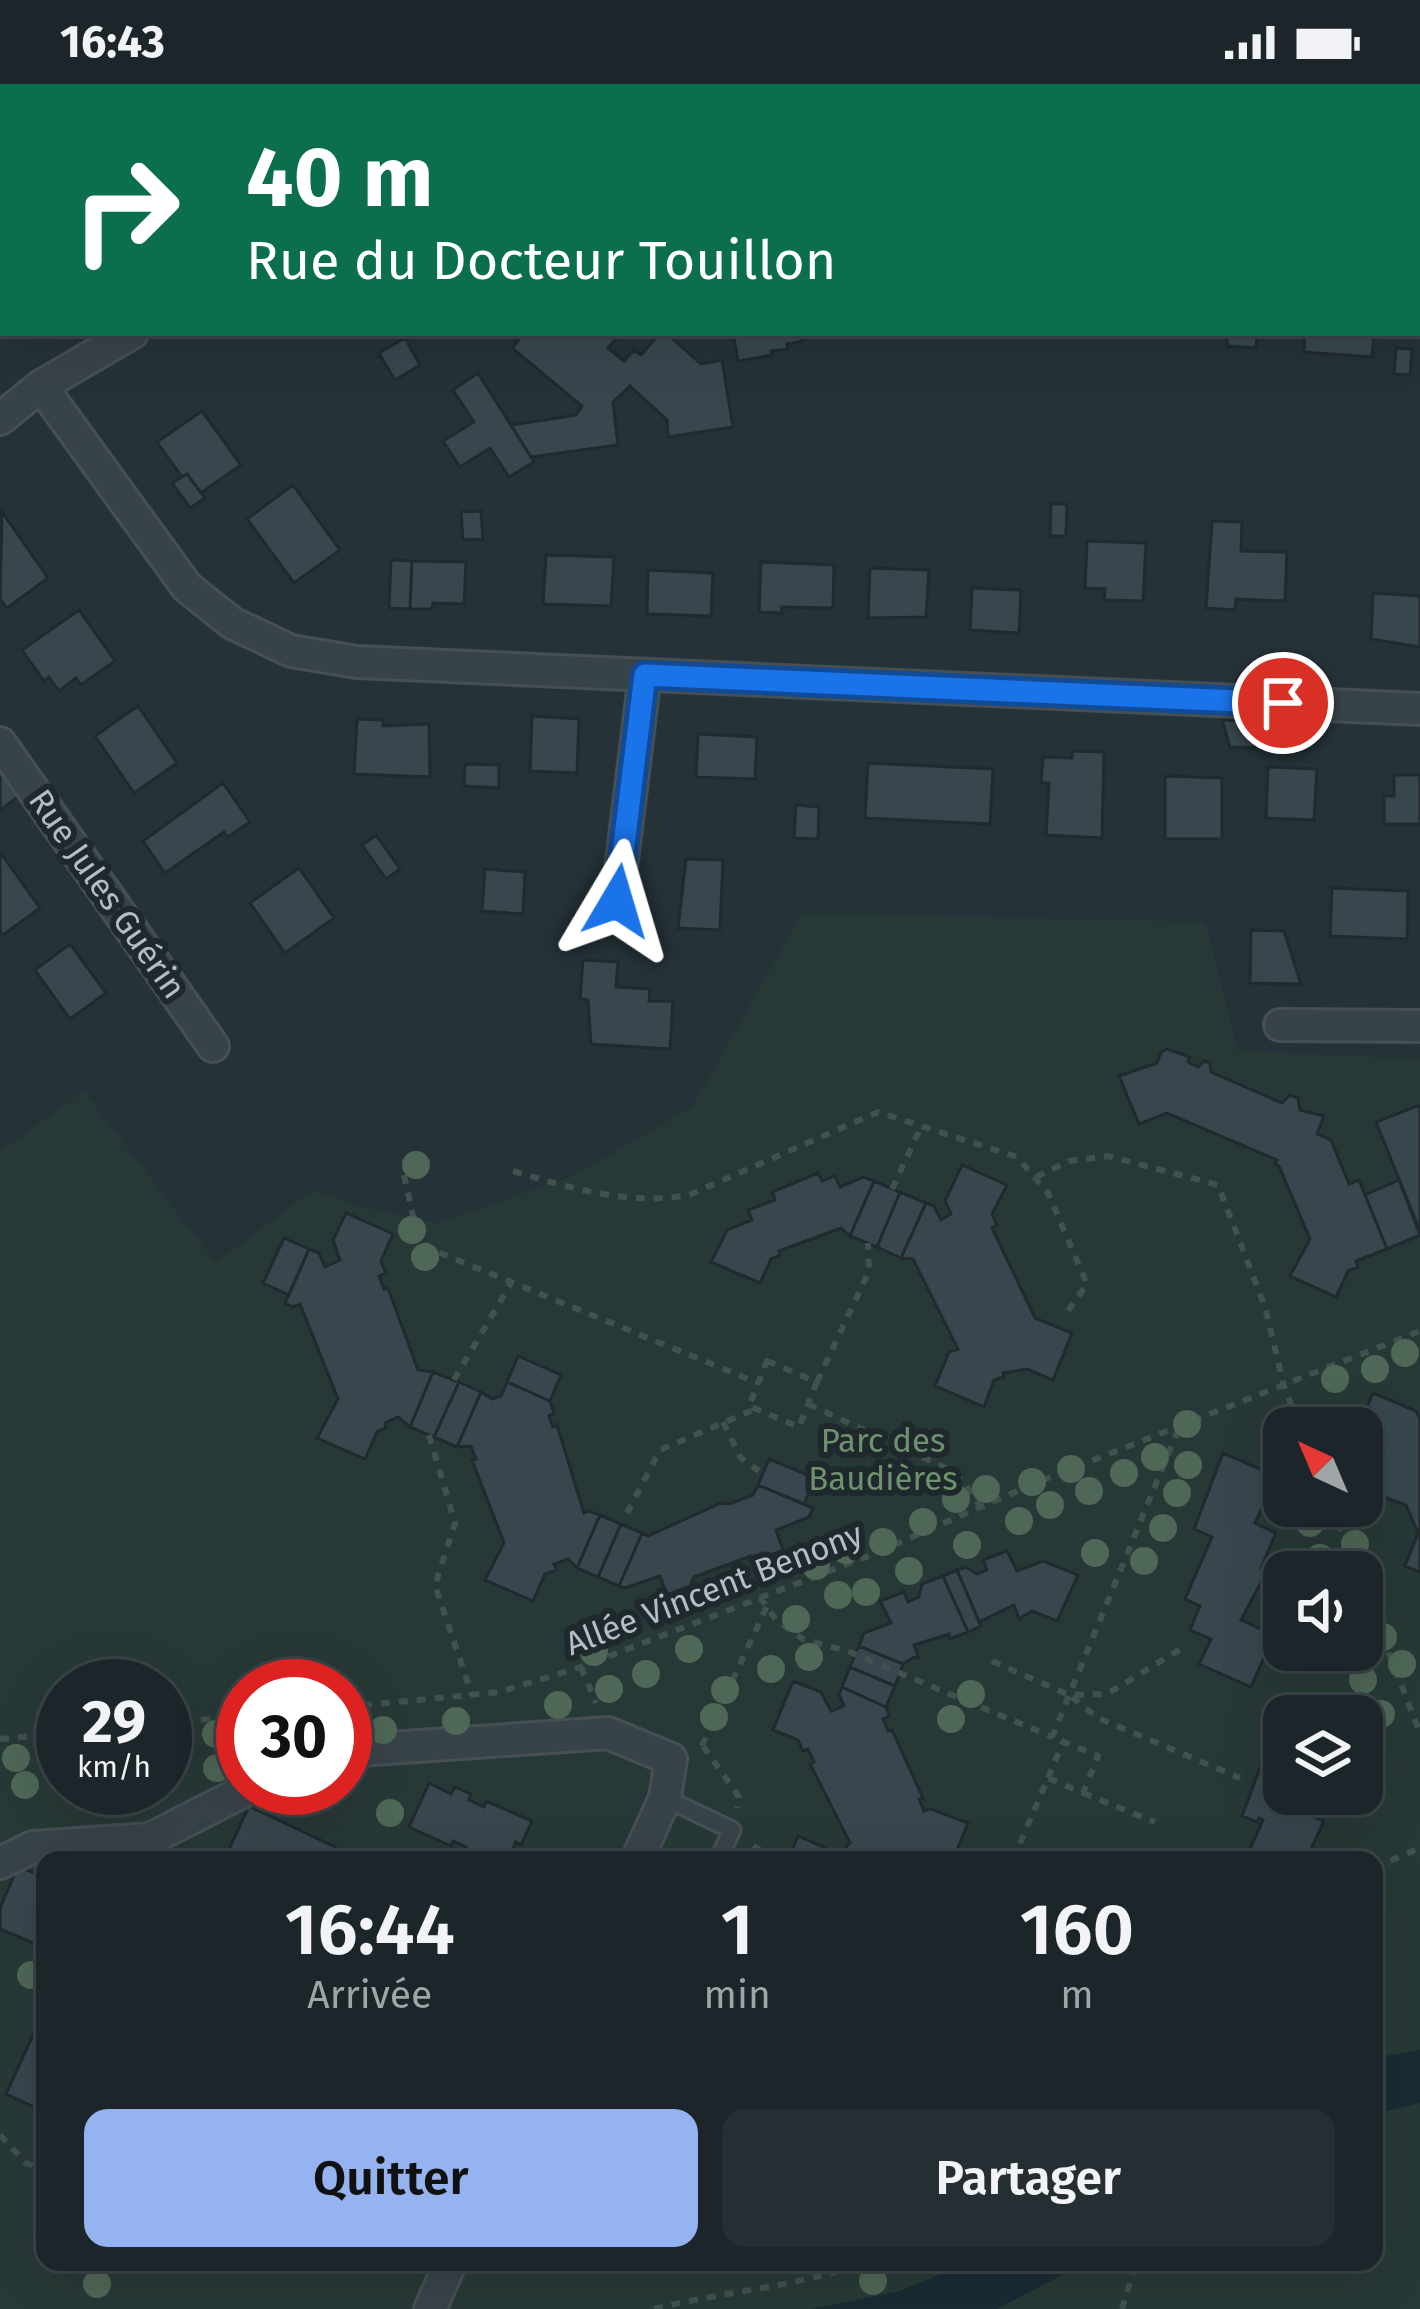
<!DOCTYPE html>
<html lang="fr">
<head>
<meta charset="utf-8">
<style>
  :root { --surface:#1c262a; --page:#252e32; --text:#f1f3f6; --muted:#a0a5a8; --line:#3a4347; --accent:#95b2f1 }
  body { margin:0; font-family:"Fira Sans",sans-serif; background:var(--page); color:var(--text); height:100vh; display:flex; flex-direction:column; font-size:45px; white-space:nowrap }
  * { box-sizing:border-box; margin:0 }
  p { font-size:39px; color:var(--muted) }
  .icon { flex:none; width:66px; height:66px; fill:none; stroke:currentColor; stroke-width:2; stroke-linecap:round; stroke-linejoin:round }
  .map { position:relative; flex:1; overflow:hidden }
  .sheet { position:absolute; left:36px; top:1767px; width:1347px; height:420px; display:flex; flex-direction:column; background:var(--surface); border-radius:24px; box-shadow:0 12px 48px #0002,0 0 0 3px var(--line) }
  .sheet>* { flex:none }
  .hud { position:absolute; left:0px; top:0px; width:1422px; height:252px; box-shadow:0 12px 48px #0002,0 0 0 3px var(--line); background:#0b6e4f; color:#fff; overflow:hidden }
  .needle { width:78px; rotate:316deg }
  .tools { position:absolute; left:1263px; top:1323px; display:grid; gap:24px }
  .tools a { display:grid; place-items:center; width:120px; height:120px; border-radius:24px; background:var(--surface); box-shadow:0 12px 48px #0002,0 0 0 3px var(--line); font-size:60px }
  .speed { position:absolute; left:36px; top:1575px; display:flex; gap:24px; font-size:60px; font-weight:700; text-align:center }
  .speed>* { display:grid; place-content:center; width:156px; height:156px; border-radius:50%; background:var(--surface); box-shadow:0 12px 48px #0002,0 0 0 3px var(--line); line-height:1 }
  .speed small { font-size:30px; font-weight:400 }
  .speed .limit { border:18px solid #d22; background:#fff; color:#111 }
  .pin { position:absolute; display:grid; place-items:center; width:102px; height:102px; color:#fff; margin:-51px; border:6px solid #fff; border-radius:50%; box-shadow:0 3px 12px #0007 }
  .me { position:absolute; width:132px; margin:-66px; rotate:7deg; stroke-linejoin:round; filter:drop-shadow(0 0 9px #0008) }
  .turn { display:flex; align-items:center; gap:42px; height:252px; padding:0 48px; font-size:54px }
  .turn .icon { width:156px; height:156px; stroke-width:2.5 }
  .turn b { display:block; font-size:84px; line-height:102px }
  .eta { display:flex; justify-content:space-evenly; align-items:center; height:204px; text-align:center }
  .eta b { font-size:72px; font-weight:600; line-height:84px }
  .button { display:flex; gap:24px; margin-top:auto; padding:24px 48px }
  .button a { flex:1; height:138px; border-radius:24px; background:var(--accent); color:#111; font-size:48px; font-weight:600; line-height:138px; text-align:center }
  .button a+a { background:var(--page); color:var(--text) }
  .status { display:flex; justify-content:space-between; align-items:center; height:84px; padding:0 60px; background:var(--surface); direction:ltr }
  .status svg { height:33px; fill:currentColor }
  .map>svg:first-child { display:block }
</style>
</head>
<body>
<div class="status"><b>16:43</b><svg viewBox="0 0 49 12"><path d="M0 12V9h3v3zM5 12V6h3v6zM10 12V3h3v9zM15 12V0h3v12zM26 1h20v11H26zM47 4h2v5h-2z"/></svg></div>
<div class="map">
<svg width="1420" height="2225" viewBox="0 0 1420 2225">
  <rect width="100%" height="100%" fill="#253238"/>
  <path fill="#273936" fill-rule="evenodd" d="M802,829l403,9 33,129 182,8v1250h-1420v-1157l84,-61 132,172 96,-73 46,16 79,17 136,-47 120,-70zM1284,1344h78v78h-78zM1284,1488h78v78h-78zM63,1602h102v102h-102zM243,1602h102v102h-102zM1284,1632h78v78h-78zM45,1776h1329v402h-1329z"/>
  <path fill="#1a2b34" d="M1420,1966v53l-46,11v-56z
    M970,2178h117l-90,47h-185l88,-18z"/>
  <path fill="#38474e" stroke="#202a2f" stroke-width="3" d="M524,249h97l-13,15 16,13 10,-11 7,5 19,-22h6l35,31 21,-4 11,67 -65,10 -1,-17 -37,-34 -17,16 5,43 -87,12 -20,-32 65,-10 6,-9 -70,-58z
    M733,249h68l2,8 -16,3 1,5 -17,2 1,4 -34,6z
    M1228,249h29l-1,15 -29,-2z
    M1305,249l69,2 -2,22 -68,-5z
    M405,254l15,27 -25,15 -16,-27z
    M1396,264l16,1 -2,26 -16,-1z
    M478,289l56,89 -25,15 -19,-29 -30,19 -17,-26 31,-19 -21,-32z
    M202,327l39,54 -40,28 -14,-19 -5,3 -25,-35z
    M187,390l18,24 -15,10 -18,-25z
    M293,401l47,65 -46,33 -47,-64z
    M1051,420h16l-1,32h-16z
    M481,427l2,28 -20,1 -2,-28z
    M2,428l46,66 -41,30 -7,-9z
    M1212,437l30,1 -1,29 46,1 -2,49 -49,-2 -1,11 -29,-2z
    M1087,457l59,2 -3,58 -39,-1 1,-11 -20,-1z
    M546,471l68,2 -3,49 -68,-2z
    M391,476l21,1 -2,48 -21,-1z
    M412,477l54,1 -2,42 -31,-1 -1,6h-22z
    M761,478l73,3 -1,43 -51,-1v6l-23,-1z
    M870,484l59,2 -3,47 -58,1z
    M648,486l65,3 -2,43 -64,-2z
    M972,504l49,2 -2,43 -49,-3z
    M1373,509l47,3v51l-49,-8z
    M79,526l36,51 -34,24 -5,-7 -17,13 -10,-14 -5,4 -22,-31z
    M138,622l39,57 -43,30 -39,-57z
    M532,632l47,3 -2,54 -47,-2z
    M357,635l26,1v6l46,-2 1,53 -76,-3z
    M1222,636l32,1v27l-24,-1z
    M698,650l59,3 -2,42 -59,-2z
    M1072,667l32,1 -2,86 -56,-3 3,-52h-8l2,-26 29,1z
    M868,679l125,6 -3,55 -125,-6z
    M465,680l34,1v23l-35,-2z
    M0,683l19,29 -19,14z
    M1268,683l49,2 -3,51 -48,-2z
    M1394,691h26v49h-36v-28h10z
    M1165,692l57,2v61h-57z
    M223,699l27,39 -22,15 -4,-5 -59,41 -22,-32z
    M796,721l23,2 -1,32 -24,-1z
    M376,751l24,34 -14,10 -24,-34z
    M0,768l40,56 -37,27 -3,-4z
    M686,775l37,1 -3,70 -42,-2z
    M299,784l35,50 -49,35 -35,-50z
    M485,785l40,3 -2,42 -41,-3z
    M1332,804l76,3 -1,48 -77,-3z
    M1251,846l33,1 17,53 -51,-1z
    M70,860l36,49 -36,26 -35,-49z
    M583,876l35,2 -2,25 34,2 -1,12h24l-3,48 -79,-5 -3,-44 -8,-1z
    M1167,965l23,8 -2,5 10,5 6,-6 6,2 1,9 71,31 8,-8 8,3 2,12 24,6 -7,18 14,6 18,44 10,-4 28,69 -31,12 2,6 -10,4 -12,26 -46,-21 20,-37 -31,-73 -4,-2 2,-4 -110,-47 -28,11 -20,-48 38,-13 4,-11z
    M1420,1021v126l-44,-109z
    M962,1081l45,20 -15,29 5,11 -5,3 43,90 37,15 -19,47 -26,-11 -24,4 1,4 -10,3 -10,27 -49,-21 14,-34 9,-3 -45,-90 -12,-1 25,-55 8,3 7,14 10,-6 -6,-13z
    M818,1089l4,8 13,-5 5,11 23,-10 11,4 -24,55 -9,-8 -62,23 1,4 -9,4 -11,24 -49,-21 16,-32 25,-10 -4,-10 27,-10 -3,-8z
    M1399,1096l21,55 -33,14 -22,-54z
    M874,1097l26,11 -23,55 -27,-11z
    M900,1108l26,11 -25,55 -24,-11z
    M346,1129l47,21 -12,27 5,12 -7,3 5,13 4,-1 30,82 15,2 -23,55 -12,-10 -13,6 1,5 -9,4 -12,27 -48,-21 21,-39 -38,-95 -7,3 -8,-4 24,-54 10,4 6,14 15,-7 -7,-20z
    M284,1154l25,11 -20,46 -26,-12z
    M518,1272l43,19 -11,26 -43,-19z
    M433,1288l26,10 -25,55 -24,-10z
    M459,1298l22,10 -24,55 -23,-10z
    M507,1298l43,19 4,12 -5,3 4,11 4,-2 27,88 5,-2 11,4 -23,53 -9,-9 -14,5 3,6 -12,4 -12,27 -48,-21 19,-37 -32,-83 4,-1 -5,-13 -14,1 24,-55 11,7 9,-3z
    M1373,1309l43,18 4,8v153l-15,-6 13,-33 -12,-28 -25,-9 -19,-43v-25h-4z
    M1223,1369l53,23 -21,47 21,10 -15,35 6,3 -26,49 33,15 -23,52 -52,-23 12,-25 -21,-9 10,-24 -15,-7 27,-62 -18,-8z
    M769,1375l46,19 -11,26 -46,-19z
    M758,1401l55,23 -4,9 -33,13 7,20 -24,10 -8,-4 -57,21 -4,9 -23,9 -7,-19 -35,12 -6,-2 23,-53 6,3 73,-33 8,1 24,-9z
    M600,1431l21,9 -23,53 -21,-9z
    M621,1440l21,9 -23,53 -21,-9z
    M1007,1467l10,20 26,-10 35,14 -21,46 -25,-10 -13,8 -5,-14 -35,17 -22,-52 9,-3 11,7 10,-4 -4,-10z
    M957,1486l24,56 -13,6 -25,-56z
    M943,1492l25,56 -18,7 -1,-5 -35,11 5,13 -5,-1 -11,7 -44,-18 5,-13 27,-10 -11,-22 24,-9 4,10 11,-5 3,-13z
    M859,1562l44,18 -8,22 -45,-19z
    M850,1583l45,19 -9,21 -44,-20z
    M793,1597l28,11 10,19 13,-5 -5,-12 3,-7 44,20 3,9 -6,3 5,12 4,-1 31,68 -4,1 5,12 7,-2 37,14 -15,37h-100l-14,-6 11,-11 -40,-79 4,-2 -6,-13 -5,2 -5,-11 -25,-10z
    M1271,1654l13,6v50h26l-8,18 22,9 -18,39h-61l18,-40 -4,-2 -2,4 -15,-6z
    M429,1699l22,11 4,-7 16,7 -2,6 15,7 2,-6 46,20 -11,24 -5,-3 -8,18h-26l-19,-9 3,-4 -13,-6 -2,5 -42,-19z
    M249,1722l86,41 -6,13h-105z
    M798,1752l41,18 -2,6h-49z
    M18,1782l27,12v70l-45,-19v-21z
    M45,1925v103l-39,-18z"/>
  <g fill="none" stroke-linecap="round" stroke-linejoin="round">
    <g stroke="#454f54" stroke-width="21">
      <path id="service" d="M665,1714l67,32 -14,30"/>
    </g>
    <g stroke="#454f54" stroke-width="36">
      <path id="minor" d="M410,0l1,3
        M1419,80h1
        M41,302l146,201 45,36 59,28 66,11 1063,47
        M0,335l41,-33 91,-53
        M0,659l213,303
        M617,817l28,-226
        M1280,941l140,1
        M345,1667l263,-18 63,26 -6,39 -28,62
        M0,1779l33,-16 117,-8 100,-51
        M430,2225l21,-47"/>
    </g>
    <path stroke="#40514e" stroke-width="6" stroke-dasharray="9 9" stroke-linecap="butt" d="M513,1087c58,17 115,35 176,24l189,-83 139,45 31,36 39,91 -22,31
      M404,1091l12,55 12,18 330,135
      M1036,1093l33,-16 39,-5 110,29 47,122 19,79 16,42
      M892,1105l29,-62
      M767,1277l50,21 -18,45 -50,-21z
      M454,1296l57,-97
      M817,1298l52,-111 -1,-28
      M808,1320l142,66 14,12 17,26
      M723,1338l18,36 18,13
      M429,1351l26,88 -20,62 37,110
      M1331,1422l26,66
      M627,1429l33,-63 95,-41
      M1362,1501l58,148
      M760,1513l16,23 27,19 47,13 202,85
      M992,1577l77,34 38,-1 77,-47
      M581,1583l15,36
      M1072,1613l26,21 142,60
      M345,1623l154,-15 82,-25 290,-112 167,-73 382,-151
      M165,1639l78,-7
      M0,1655l63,-6
      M702,1662l65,-140
      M703,1662l36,51 -2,11
      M1048,1694l15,-36
      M1083,1709l72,29
      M753,1762l24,14
      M1013,1776l35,-82 35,15 15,-37 -46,-19 126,-307
      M1374,1784l46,-20
      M0,2051l26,28 19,7
      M654,2225c71,-18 144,-22 212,-47
      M1122,2225l14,-47"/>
    <use href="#service" stroke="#384349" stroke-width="15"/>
    <use href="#minor" stroke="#384349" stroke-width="30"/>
  </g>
  <g fill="#4e6756">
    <circle cx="416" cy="1081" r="14"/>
    <circle cx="412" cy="1146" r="14"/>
    <circle cx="425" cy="1173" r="14"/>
    <circle cx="1405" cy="1269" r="14"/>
    <circle cx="1375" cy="1285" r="14"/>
    <circle cx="1335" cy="1295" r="14"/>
    <circle cx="1187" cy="1340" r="14"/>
    <circle cx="1155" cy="1373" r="14"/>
    <circle cx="1188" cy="1381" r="14"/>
    <circle cx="1071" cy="1385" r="14"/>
    <circle cx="1124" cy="1389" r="14"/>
    <circle cx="1032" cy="1398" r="14"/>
    <circle cx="986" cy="1405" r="14"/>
    <circle cx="1089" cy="1407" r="14"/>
    <circle cx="1177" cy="1409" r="14"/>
    <circle cx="956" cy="1415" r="14"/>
    <circle cx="1050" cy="1421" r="14"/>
    <circle cx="1019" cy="1437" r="14"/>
    <circle cx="923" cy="1438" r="14"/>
    <circle cx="1310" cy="1439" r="14"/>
    <circle cx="1163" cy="1444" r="14"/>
    <circle cx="883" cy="1458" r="14"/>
    <circle cx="1355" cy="1460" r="14"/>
    <circle cx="967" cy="1461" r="14"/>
    <circle cx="846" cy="1466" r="14"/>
    <circle cx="1095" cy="1469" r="14"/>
    <circle cx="1320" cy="1474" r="14"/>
    <circle cx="1144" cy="1477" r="14"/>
    <circle cx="816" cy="1482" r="14"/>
    <circle cx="909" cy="1487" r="14"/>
    <circle cx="866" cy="1508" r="14"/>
    <circle cx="838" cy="1511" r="14"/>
    <circle cx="796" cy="1535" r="14"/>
    <circle cx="1383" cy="1553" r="14"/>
    <circle cx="689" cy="1565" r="14"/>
    <circle cx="594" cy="1568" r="14"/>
    <circle cx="809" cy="1573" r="14"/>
    <circle cx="1402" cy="1580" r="14"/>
    <circle cx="771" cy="1585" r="14"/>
    <circle cx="646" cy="1590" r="14"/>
    <circle cx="1363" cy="1596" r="14"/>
    <circle cx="609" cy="1605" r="14"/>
    <circle cx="725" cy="1606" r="14"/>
    <circle cx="971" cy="1610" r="14"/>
    <circle cx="558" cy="1621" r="14"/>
    <circle cx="1381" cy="1630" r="14"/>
    <circle cx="714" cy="1633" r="14"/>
    <circle cx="951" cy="1635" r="14"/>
    <circle cx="456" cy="1637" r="14"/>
    <circle cx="383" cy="1646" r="14"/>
    <circle cx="216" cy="1650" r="14"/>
    <circle cx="16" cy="1674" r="14"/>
    <circle cx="217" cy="1684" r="14"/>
    <circle cx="25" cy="1701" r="14"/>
    <circle cx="390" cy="1729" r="14"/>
    <circle cx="31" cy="1891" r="14"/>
    <circle cx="873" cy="2197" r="14"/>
    <circle cx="97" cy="2200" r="14"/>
  </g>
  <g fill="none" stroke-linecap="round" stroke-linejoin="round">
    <g stroke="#114b97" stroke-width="30">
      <path id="route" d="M617,817l28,-226 638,28"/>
    </g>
    <use href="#route" stroke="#1a73e8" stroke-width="21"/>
  </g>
  <g text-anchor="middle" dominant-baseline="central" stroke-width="12" stroke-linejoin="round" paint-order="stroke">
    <g font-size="33" fill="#b4bec4" stroke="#1e282d">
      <text transform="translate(107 810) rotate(55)">Rue Jules Guérin</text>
      <text transform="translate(714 1505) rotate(-21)">Allée Vincent Benony</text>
    </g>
    <g font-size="33" fill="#6f926e" stroke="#1e282d">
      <text x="883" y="1357">Parc des<tspan x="883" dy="38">Baudières</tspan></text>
    </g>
  </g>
</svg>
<div class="tools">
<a><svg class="needle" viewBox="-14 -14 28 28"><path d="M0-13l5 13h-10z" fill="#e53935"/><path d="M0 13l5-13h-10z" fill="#a0a5a8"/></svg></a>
<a><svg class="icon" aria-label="sound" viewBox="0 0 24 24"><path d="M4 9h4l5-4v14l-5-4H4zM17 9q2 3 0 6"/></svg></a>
<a><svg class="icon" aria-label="layers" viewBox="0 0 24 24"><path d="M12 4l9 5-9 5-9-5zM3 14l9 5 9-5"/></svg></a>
</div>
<div class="speed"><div>29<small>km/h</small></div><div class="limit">30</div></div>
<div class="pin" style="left:1283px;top:619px;background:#d93025"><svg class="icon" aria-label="arrive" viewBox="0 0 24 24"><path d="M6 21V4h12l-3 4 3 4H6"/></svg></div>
<svg class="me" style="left:617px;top:817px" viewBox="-20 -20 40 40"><path d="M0-17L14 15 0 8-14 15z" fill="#1a73e8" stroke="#fff" stroke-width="4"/></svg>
<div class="hud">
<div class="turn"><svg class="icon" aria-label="right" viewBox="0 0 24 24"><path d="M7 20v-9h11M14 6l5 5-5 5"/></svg><div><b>40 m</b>Rue du Docteur Touillon</div></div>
</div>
<section class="sheet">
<div class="eta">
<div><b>16:44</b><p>Arrivée</p></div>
<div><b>1</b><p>min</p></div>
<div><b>160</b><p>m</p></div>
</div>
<div class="button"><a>Quitter</a><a>Partager</a></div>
</section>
</div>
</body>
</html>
